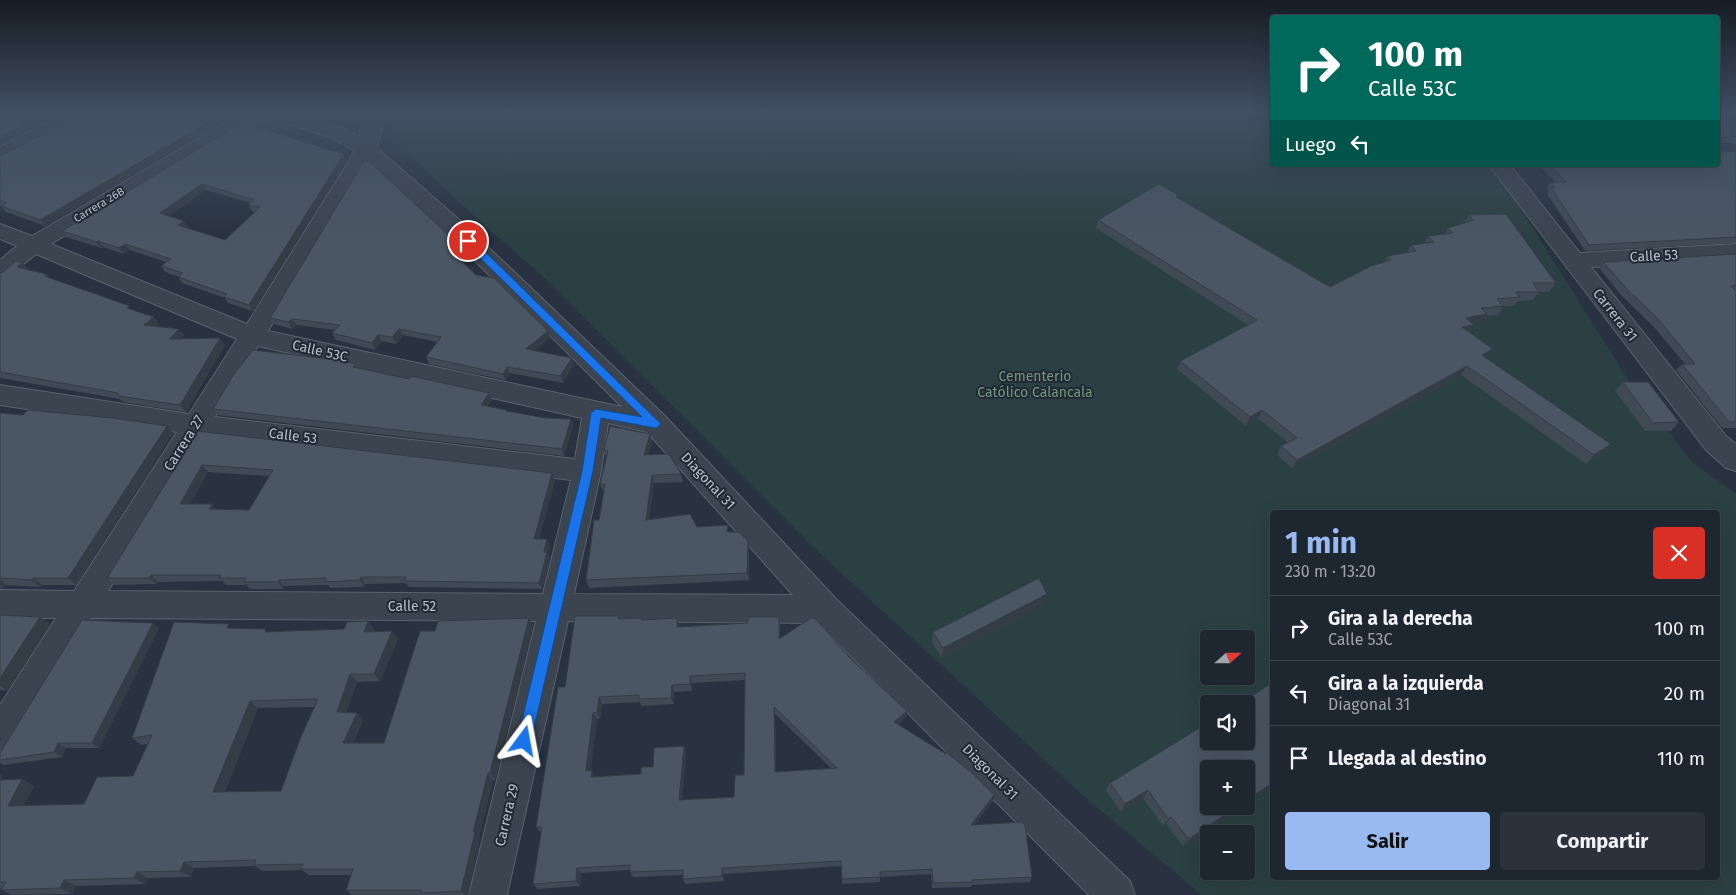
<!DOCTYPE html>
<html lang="es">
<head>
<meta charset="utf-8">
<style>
  :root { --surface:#1e2630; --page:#2b323c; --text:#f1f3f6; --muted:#a1a5ab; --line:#3c434c; --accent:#98baf0 }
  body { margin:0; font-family:"Fira Sans",sans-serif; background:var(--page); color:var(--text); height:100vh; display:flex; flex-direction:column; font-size:19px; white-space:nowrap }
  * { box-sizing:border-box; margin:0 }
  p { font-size:16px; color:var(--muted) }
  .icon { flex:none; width:28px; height:28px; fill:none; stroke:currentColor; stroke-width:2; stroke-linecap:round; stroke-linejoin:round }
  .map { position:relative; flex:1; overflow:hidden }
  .drawer { position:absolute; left:1270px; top:510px; width:450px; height:370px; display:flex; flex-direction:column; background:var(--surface); border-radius:5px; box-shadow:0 5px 20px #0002,0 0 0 1px var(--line) }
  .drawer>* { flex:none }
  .guide { position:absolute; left:1270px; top:15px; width:450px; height:152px; border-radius:5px; box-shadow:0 5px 20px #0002,0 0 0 1px var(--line); background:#00695c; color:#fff; overflow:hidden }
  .needle { width:32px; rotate:69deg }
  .tools { position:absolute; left:1200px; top:630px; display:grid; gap:10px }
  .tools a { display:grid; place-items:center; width:55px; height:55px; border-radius:5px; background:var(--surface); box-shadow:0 5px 20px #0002,0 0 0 1px var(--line); font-size:25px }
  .pin { position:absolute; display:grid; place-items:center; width:42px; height:42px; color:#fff; margin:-21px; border:2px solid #fff; border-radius:50%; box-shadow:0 1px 5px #0007 }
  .me { position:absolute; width:55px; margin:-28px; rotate:13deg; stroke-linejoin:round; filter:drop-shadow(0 0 4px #0008) }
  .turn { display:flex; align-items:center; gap:18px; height:105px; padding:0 15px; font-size:22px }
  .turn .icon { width:65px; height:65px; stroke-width:2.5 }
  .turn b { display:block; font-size:35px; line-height:42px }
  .then { display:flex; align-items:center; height:48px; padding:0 15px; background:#0003; gap:10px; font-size:19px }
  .round { display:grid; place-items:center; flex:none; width:52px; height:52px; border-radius:5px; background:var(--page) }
  .summary { display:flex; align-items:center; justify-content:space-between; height:85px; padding:0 15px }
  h1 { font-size:30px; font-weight:700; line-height:38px; color:var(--accent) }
  .button { display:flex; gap:10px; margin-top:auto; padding:10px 15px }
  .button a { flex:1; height:58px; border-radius:5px; background:var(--accent); color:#111; font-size:20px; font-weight:700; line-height:58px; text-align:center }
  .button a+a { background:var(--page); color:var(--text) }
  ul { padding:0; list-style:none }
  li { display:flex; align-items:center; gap:15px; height:65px; padding:0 15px; border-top:1px solid var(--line) }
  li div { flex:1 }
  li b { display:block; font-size:19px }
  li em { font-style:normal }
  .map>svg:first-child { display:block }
</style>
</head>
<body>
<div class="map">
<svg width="1736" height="895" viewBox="0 0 1736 895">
  <rect width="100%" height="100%" fill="#283240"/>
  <path fill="#2b4042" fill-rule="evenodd" d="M395,113h877v52h221l134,213 66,85 43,31v401h-534l-115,-96 -275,-253 -265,-266 -62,-54 -94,-88zM1272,512h446v366h-446zM1209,639h37v37h-37zM1209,704h37v37h-37zM1209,769h37v37h-37zM1209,834h37v37h-37z"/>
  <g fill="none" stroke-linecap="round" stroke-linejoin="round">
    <g stroke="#5a626d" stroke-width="2">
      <path id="minor" d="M65,113h24l-3,4 -79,42 -7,2v-14z
        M241,113h48l55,16 15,8 6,-24h20l-8,35 86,75 203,194 170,182 294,282 5,14h-46l-271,-272 -250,-2 -61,274h-38l67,-274 -445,-3 -79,129 -12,4v-46l56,-87h-56v-28l74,1 103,-159 -177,-27v-20l189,29 48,-75 -201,-85 -28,23 -8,3v-20l17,-14 -17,-7v-15l32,12zM262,116l68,21 25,14 -108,173 -196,-80zM368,162l79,71 175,174 -354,-76zM258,346l324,72 -7,41 -360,-42zM608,423l39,9 146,163 -219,-1 27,-123zM203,436l368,44 -28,114 -435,-3z
        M1718,113h15l3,6v24l-7,-2c-6,-9 -11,-17 -11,-28z
        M1489,165h21l70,88 156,-9v14l-145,9 135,169 10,8v27l-10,-3 -20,-18z"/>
    </g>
    <use href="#minor" fill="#3c4450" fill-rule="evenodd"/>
  </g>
  <path fill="#404a55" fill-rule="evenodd" d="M83,113h155l-193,113 -39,-14 -5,-6 -1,-1v-50h3z
    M258,113l33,14 -24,4 77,23 3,6 -94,151 -25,-8 -3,-5 -43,-15 -4,-6h1l-14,-5 -4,-6 5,-4 -36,-12 -6,4 -21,-7 -2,1 -35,-11 -4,-6zM206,190l44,13 -2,2 4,6 3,1 -30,28 -38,-12 1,-1 -4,-6 -15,-5z
    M295,113h60l-1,5 -28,4z
    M1723,119l10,17 -5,7h-7l1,9 14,-1v92l-151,8 -38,-57 2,-4 -2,-2 4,-6h5l-17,-17h179z
    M1177,197l153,90 54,-25 3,-6 20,-4 4,-7 13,-2 4,-7 17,-2 3,-6 17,-6 4,-7 87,68 -7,9h-10l-6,8 -15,1 -4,5h-11l-5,9 -12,1 -5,7 -8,1 -4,8 18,26h-1l125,86 -8,9 -17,11 -125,-89 -169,93 -15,-13 4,-9 7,-3 -30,-25 -12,8 -69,-57 3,-8 68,-36 -152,-97 2,-8z
    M462,251l-7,4 21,20 72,56 2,7 -16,13 40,13 -11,19 -53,-10 -5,7 -76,-16 -3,-7 11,-15 -34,-7 -7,9 -14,-3 -7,9 -39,-10 -4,-7 3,-3 -39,-5 -4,4 -18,-5 -4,-6z
    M1736,254v174h-14l-46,-58 6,-6h3l-32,-38 -31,-30 -23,-28 4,-6z
    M23,263l5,6 18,5 4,4 83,32 26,14 -3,2 23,3 5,6 -3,4 44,6 -39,67 -63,-10 -3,-3 -120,-21v-105z
    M358,368l134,32 -5,6 20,6 39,6 25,1 2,7 -9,30 -346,-41 -5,-6z
    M1623,382l56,40 -8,9h-26l-30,-40z
    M0,413l167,13 6,7 -97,152h-34l-2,2 -34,-2 -3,3h-3z
    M198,431l357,49 -16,59 11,7 -2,8 2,5 -8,30 -133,-2 -3,-4 -41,1 -1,3 -34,1 -2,-3 -44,1 -1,3h-33l-4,-4h-20l-4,-4 -64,1 -2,2 -42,1 -7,-7zM208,472l61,4 -20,34 -33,-1 -26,-5z
    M650,434l2,8 -4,12 33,20 2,8 -29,1 -5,37 80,12 19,9 1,8v31l-160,8 -3,-8 13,-60 5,-29h-1l-3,-7 6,-26 -2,-8z
    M1044,605l-102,53 -10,-15 1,-11z
    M0,615l40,2 10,7 -43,67 -7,-1z
    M529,618l4,8 -38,154h-2l-14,57 1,1 -12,57h-116l-6,-5 5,-15h-42l-7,-5 -39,1 -8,-5 -61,2 -3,9 -43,1 -3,6 -69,2 -4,8 -60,1 -11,-5 1,-2 -2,1v-115l2,1v5l20,-1 12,7 -11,19 61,-1 49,-28 15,-32 -6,1 -10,-7 100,-110 36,4 106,-3 -1,3 19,-1 6,8 -18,42 -23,1 -11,30 11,1 6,7 -10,23h31l51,-112zM314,707l-33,84 -56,1 33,-84z
    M642,618l1,2 36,5v2l101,-2v13l70,20 56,59 -8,8 96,70 -1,6 -19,24 58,52 -2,5 -58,3 -1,2 -39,1 -1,-14 -51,3v5l-38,2 -1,-18 -117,8v7l-39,3 -2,-5v-4l-50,2 -3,-5v-2l-49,3 -1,13 -42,3 -5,-5 8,-51 -5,-6 29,-140 55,-68zM745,680l-1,95 -10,22 -52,3 4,-48 -2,-6 -43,28 -46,3 -5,-6 7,-52h3l2,-15 38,-2 1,4 33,-2v-12l18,-1v-8zM775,714l57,55 -56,3z
    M159,628l-60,120h-33l-4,9 -58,8 -4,-2v-10z
    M1110,783l133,23 -60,40 -17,-22 -3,2 -20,-28 -22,14 -15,-22z"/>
  <path fill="#343c45" d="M46,113h15l-61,32v-9z
    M224,113h14l-193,113 -5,-6z
    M345,113h10l-1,5 -28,4 -3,-6z
    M288,121l3,6 -35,5 -3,-6z
    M344,154l3,6 -94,151 -4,-6z
    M202,184l4,6 -42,29 -4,-6z
    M184,221l4,6 -6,4 -4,-6z
    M98,241l5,6 -2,1 -5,-6z
    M125,244l5,6 -6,4 -5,-6z
    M459,245l3,6 -9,5 -3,-6z
    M23,263l5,6 -11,-2z
    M1487,314l-6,9 -20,3 5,-8z
    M154,317l5,7 -10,7 -5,-6z
    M292,319l4,6 -4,4 -4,-7z
    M1474,325l-6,8 -6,-6z
    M179,329l5,6 -9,11 -5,-7z
    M399,329l4,6 -7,9 -4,-7z
    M548,331l2,7 -22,18 -2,-7z
    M378,335l4,6 -7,9 -3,-7z
    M220,338l5,7 -39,67 -6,-7z
    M1493,349l-6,9 -11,5 6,-8z
    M572,358l2,6 -11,19 -3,-7z
    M1467,366l-6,9 -169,93 5,-8z
    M507,367l3,6 -5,7 -2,-6z
    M489,393l3,7 -8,12 -3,-7z
    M1262,410l-4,8 -12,8 4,-9z
    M571,419l2,7 -9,30 -2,-7z
    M167,426l6,7 -97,152 -8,-7z
    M650,434l2,8 -6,20 -2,-7z
    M1611,444l-8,9 -17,11 8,-9z
    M202,465l6,7 -22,39 -6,-7z
    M552,473l3,7 -18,66 -3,-7z
    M652,475l2,8 -6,45 -2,-8z
    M212,504l6,7 -9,-2z
    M547,539l3,7 -2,8 2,5 -8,30 -3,-6z
    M748,541l1,8v31l-2,-7z
    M151,575l7,7 -2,2 -7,-6z
    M361,577l4,7 -1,3 -4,-7z
    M33,578l9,7 -2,2 -8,-7z
    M0,580l6,5 -3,3 -3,-2z
    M279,580l5,6 -1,3 -5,-7z
    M1047,594l-3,11 -102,53 1,-10z
    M40,617l10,7 -43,67 -7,-5v-8z
    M529,618l4,8 -38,154 -5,-7z
    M677,618l2,7v10l-2,-8z
    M368,621l6,8 -4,10 -6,-7z
    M153,623l6,5 -60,120 -7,-5z
    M392,631l6,8 -18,42 -6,-7z
    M350,674l7,8 -13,37 -7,-7z
    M690,676l2,7v8l-2,-7z
    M672,685l2,7v12l-3,-6z
    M599,697l3,7 -2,15 -3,-7z
    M250,701l8,7 -36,91 -9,-7z
    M774,707l1,7 1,64 -1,-6z
    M907,711l-1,6 -12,12v-7z
    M357,713l6,7 -12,30 -8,-7z
    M593,713l4,6 -7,58 -4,-6z
    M58,743l8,5 -4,9 -8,-5z
    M684,746l2,6 -4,54 -3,-6z
    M592,770l3,7h-4z
    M488,773l5,7 -14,57 1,1 -12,57h-2l-5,-4 12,-59z
    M0,774l2,1 1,12 -3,-2z
    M22,779l12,7 -14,26 -12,-6z
    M1272,783v4l-26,17v-3z
    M1148,790l-5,8 -22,14 4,-8z
    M994,795l-1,6 -24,29 2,-5z
    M1238,806h5l-60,40 6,-7z
    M1171,817l-5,7 -3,2 5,-7z
    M184,862l10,6 -3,9 -11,-6z
    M577,868l4,5 -1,13 -4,-5z
    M722,868l2,6v7l-2,-5z
    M137,872l11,6 -3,6 -11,-6z
    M64,880l12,6 -4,8 -12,-6z"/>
  <path fill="#4a5663" stroke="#343c45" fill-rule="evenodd" d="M0,113h46l-46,23z
    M83,113h141l-184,107 -39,-14 5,-3 -6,-2v-46h3z
    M258,113h3l27,8 -35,5 91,28 -95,151 -25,-8 3,-3 -49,-17 5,-4 -22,-7 10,-7 -46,-15 -6,4 -21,-7 -2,1 -34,-11zM202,184l52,16 -6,5 12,2 -35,33 -47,-15 6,-4 -24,-8z
    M312,113h33l-22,3z
    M1718,113h4l1,6 10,17 -12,2 1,14 14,-1v86l-147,8 -38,-58 4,1 -4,-6h16l-18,-17h169z
    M364,161l7,2 88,82 -9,5 26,25 18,3 54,53 -22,18 46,9 -12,18 -53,-9 -4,7 -77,-17 15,-20 -42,-8 -7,8 -14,-2 -6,8 -40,-10 8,-8 -48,-6 -4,3 -18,-4z
    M1159,184l19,11 -2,2 154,90 41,-21 20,-6 -4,-4 29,-5 -5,-6 23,-3 -6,-6 25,-3 -5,-5 25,-8 -4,-5 37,-1 50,69h-23l6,9h-23l4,5 -23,2 6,7 -22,2 6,6 -21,4 8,7 -12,2 31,22 -11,6 129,89 -17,11 -127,-89 -170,94 -16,-14 16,-8 -35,-28 -12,7 -70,-56 77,-41 -159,-100z
    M1736,254v31l-5,1 5,5v131h-7l-47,-58h13l-37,-45 -31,-30 -24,-27z
    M16,261l7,2 -6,4 29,7 -2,2 86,30 -3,2 27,9 -10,8 35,4 -9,10 50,-1 -40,67 -62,-9v-3l-118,-21v-99l3,-1z
    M253,350l84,10 19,4 -3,3 56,12 2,-3 78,17 -8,12 26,5 -1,1 40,7 25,1 -9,30 -349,-40 21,-35z
    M1623,382h25l31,40 -26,1z
    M28,410l85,8 54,8 -99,152h-35l-1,2 -32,-2v-165l23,2z
    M610,426l40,8 -6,21 25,-1 12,20 -29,1 -6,45 44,-6 7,13 31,-2 -1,7h12l9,9 -1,32 -161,7 8,-60h5l6,-36h-5l8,-33 -4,-1z
    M198,431l354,42 -18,66h13l-3,13h3l-8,31 -134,-2 1,-4h-45l-1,3 -35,2 1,-4 -47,2 -1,2h-34l2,-4h-27l2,-3h-70l-2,3h-42zM202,465l71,5 -24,40 -40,-1 3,-5h-32z
    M1039,578l8,16 -104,54 -10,-16z
    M0,615l40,2 -40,61z
    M575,616h44l-1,3 24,-1v2l35,-2v9l71,-4v-6h31v22l32,-21h4l35,40 57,53 -13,11 52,32v-2l26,21 22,22 -23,30 51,-3 3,3 7,52 -60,3v2l-39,1 -1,-14 -52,3v5l-38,2 -1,-18 -119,7v8l-39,3v-9l-53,2v-7l-53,3 -1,13 -43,3 9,-57h-6l22,-140h7zM745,673l-1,102h-9l-1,22 -55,3 5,-54 -30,2 -1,19h-12v7l-50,3 1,-7 -6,1 7,-58 4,-1 2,-15 40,-2v4l32,-1 1,-13 18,-1v-8zM774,707l63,61 -62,4z
    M529,618l-39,155h-2l-15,59h2l-14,59 -40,2v-3h-75l7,-21h-52l2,-5 -49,1 2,-5 -72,2 -4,9 -43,1 -3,6 -70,2 -4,8 -59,2 5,-8h-6v-102l22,-1 -14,27 76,-2 13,-27 36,-1 19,-41 -20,3 42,-116 55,2 -2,4 39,1 -1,3 79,-3 3,-7 21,-1 -4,11 28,-1 -18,43h-24l-13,38 20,1 -14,30h41l36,-112h15l3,-10zM318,699l-18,40 -19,52 -68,1 37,-91z
    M82,620l71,3 -61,120h-34l-4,9 -54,8v-7z
    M1272,683v100l-26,18v-32h-37v37h29l-49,33 -18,-22 -3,2 -20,-29 -23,14 -15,-21 99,-61v19h37v-37h-7z"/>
  <linearGradient id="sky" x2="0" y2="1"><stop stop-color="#161c23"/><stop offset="0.47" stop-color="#424f64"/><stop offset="1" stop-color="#424f64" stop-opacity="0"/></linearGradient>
  <rect width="1736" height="238" fill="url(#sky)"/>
  <path fill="#1a73e8" stroke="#114b97" d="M468,238l4,1 189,185 -5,4 -55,-10 -8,53 -62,270 -2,5 -5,2 -5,-2 -2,-5 65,-270 9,-58 5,-4 46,8 -177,-174v-4z"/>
  <g text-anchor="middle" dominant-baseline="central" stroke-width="4" stroke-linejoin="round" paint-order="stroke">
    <g font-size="11" fill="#b9c0ca" stroke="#212935">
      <text transform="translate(99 205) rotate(-31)">Carrera 26B</text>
    </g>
    <g font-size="14" fill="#b9c0ca" stroke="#212935">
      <text transform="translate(1654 256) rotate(-3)">Calle 53</text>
      <text transform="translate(1615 315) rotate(52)">Carrera 31</text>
      <text transform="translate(320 351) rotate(13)">Calle 53C</text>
      <text transform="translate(293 436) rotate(7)">Calle 53</text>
      <text transform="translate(184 443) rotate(-58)">Carrera 27</text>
      <text transform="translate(708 481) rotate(47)">Diagonal 31</text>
      <text x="412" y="606">Calle 52</text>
      <text transform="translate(990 772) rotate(45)">Diagonal 31</text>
      <text transform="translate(507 815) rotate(-77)">Carrera 29</text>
    </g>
    <g font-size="14" fill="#72997b" stroke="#212935">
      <text x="1035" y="376">Cementerio<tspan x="1035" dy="16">Católico Calancala</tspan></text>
    </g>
  </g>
</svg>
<div class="tools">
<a><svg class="needle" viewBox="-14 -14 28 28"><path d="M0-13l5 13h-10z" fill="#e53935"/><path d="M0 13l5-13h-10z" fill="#a1a5ab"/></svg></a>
<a><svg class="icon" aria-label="sound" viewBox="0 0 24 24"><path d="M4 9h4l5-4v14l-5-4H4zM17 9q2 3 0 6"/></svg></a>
<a>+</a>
<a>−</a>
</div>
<div class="pin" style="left:468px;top:241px;background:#d93025"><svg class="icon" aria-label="arrive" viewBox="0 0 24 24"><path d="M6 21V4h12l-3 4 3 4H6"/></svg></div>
<svg class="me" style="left:524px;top:741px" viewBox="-20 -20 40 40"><path d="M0-17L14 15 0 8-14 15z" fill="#1a73e8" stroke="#fff" stroke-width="4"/></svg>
<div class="guide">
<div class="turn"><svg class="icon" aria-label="right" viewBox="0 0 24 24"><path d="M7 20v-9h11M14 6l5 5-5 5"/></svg><div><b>100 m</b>Calle 53C</div></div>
<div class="then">Luego<svg class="icon" aria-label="left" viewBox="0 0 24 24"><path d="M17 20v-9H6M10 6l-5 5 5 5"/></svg></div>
</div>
<section class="drawer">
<div class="summary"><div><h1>1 min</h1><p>230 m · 13:20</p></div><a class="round" style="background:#d93025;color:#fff"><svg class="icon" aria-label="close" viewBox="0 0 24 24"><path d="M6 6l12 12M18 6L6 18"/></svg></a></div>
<ul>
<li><svg class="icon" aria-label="right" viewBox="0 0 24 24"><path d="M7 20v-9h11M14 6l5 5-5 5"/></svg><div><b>Gira a la derecha</b><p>Calle 53C</p></div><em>100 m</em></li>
<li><svg class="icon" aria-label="left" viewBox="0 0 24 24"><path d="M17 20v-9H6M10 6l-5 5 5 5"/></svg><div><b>Gira a la izquierda</b><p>Diagonal 31</p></div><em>20 m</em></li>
<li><svg class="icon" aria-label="arrive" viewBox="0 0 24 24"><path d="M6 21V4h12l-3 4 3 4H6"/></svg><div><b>Llegada al destino</b></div><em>110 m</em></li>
</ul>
<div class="button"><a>Salir</a><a>Compartir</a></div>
</section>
</div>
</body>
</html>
